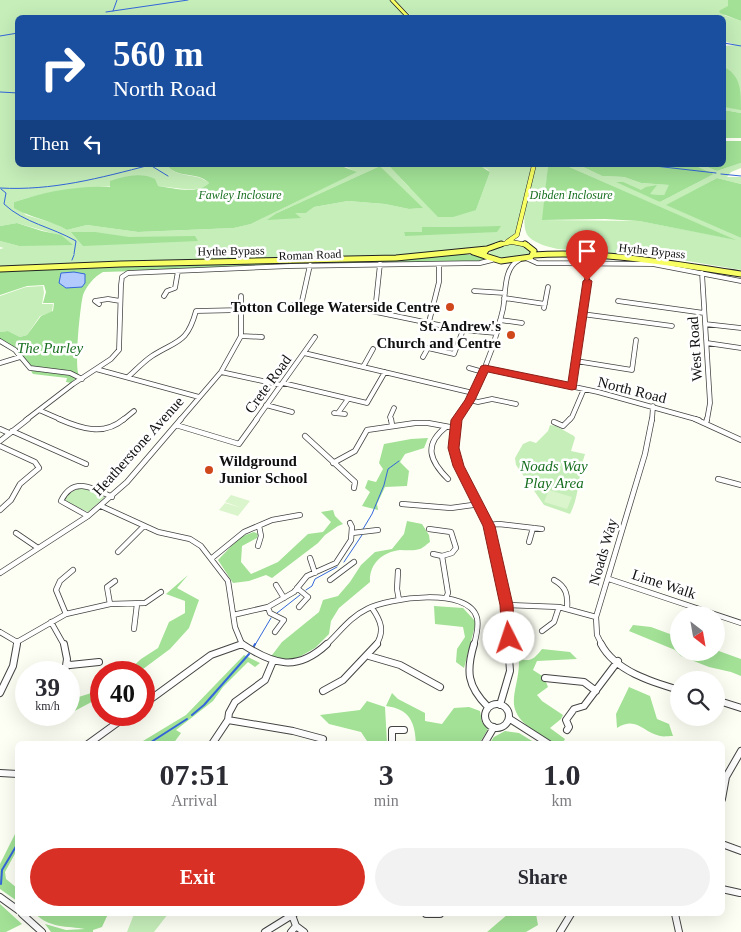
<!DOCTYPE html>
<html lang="en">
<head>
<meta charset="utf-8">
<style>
  :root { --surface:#fff; --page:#f2f2f3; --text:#2b2b33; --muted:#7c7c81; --accent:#d93025 }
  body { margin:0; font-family:"Times New Roman",serif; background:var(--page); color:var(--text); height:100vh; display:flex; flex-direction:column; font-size:19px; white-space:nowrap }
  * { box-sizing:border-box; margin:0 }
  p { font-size:16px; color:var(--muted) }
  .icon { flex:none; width:28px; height:28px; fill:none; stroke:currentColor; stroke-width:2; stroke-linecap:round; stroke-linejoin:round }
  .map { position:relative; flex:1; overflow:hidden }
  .sheet { position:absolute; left:15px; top:741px; width:710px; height:175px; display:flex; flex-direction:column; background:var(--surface); border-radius:8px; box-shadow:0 5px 20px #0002 }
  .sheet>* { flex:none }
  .banner { position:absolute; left:15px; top:15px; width:711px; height:152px; border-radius:8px; box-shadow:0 5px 20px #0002; background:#1a4fa0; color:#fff; overflow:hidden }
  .needle { width:32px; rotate:149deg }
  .buttons { position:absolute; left:670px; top:606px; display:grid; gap:10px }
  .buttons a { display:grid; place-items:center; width:55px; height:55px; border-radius:50%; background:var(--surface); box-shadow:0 5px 20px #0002; font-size:25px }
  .speed { position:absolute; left:15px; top:661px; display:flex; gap:10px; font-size:25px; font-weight:700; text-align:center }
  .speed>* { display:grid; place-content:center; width:65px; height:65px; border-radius:50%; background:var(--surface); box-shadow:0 5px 20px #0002; line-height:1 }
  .speed small { font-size:12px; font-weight:400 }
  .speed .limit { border:8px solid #d22; background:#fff; color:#111 }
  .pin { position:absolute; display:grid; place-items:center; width:42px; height:42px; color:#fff; margin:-51px -21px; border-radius:50% 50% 50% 0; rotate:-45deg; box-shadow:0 0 5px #0007 }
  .pin .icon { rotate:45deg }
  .me { position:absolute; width:55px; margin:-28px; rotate:356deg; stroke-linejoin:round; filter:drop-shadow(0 0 4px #0008) }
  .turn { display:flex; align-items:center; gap:18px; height:105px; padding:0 15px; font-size:22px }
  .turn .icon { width:65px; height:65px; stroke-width:2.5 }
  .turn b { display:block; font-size:35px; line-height:42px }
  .then { display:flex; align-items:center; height:48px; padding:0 15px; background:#0003; gap:10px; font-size:19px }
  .eta { display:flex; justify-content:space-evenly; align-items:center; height:85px; text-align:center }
  .eta b { font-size:30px; font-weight:600; line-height:35px }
  .action { display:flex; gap:10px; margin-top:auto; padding:10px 15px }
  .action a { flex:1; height:58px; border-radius:30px; background:var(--accent); color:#fff; font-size:20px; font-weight:600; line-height:58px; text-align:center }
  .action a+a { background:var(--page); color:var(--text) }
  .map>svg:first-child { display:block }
</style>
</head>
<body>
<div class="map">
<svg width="741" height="932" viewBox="0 0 741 932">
  <rect width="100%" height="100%" fill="#fefff4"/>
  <path fill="#c5eeb9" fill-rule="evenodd" d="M0,0h391l17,17 -390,1v147h149c9,14 31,7 42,18l-3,4c-17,5 -33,0 -50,-1 -47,-1 -97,1 -142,16l12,13 30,9 11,6 20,-5 51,7 96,-4 17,-4 105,-52 -12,-6 1,-1h43l21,22 67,23 14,-38 -3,-3 -13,-4h59l-18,71 -30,12 -71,7 -414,13v-19l4,-1 -4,-1v-6l19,5 43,-10 -45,-13 -17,3zM380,166l42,42 -13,1 -24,-5 -37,-3 -34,6 -8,6h-29zM500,226l-95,9 -1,-3h18l1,-5z
    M394,0h334v6l-4,9 17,6v92l-17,-3v-64l12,-1 -12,-4 2,-5h-2v-18l-312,-1z
    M741,163v5l-10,4 -4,5h14v7l-24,-6 -50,27 74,33v32l-77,-13 -106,-8c-9,-2 -22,-5 -29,-12 -12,-12 3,-56 6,-72h13l-5,55 96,1 94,18 -168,-74 12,2 -2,-2h4l23,11 22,1 17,6 29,2 -6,10 -14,-1 10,8 54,-28 -20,-9h8l15,6z
    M506,244h14l11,6 -1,5c-13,1 -31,8 -42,-1l10,-8z
    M43,286l1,7 -2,11h11l-1,8 -12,4 -13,19 -7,2 -12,-6 -8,1v-36l26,-9z
    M550,425l6,1 18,10 1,2 -4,13 14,3c-7,20 -5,41 -15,60l-26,-9 -28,-40 -1,-7 8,-14 7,-3 6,2 12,-12z
    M84,487l21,10 -17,15 -23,-11c2,-8 11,-12 19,-14z
    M134,914h34l-14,18h-27z"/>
  <path fill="#a2e196" d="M728,0h13v21l-21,-8 -1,-2 9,-5z
    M724,67c17,9 17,23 17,43l-17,-3z
    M724,110l17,3v25h-17z
    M724,141h17v22l-24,8 -15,-6h22z
    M167,165h178l-1,2 13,5 -106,52 -17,4 -96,4 -51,-7 -20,5c-17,-10 -36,-12 -53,-22v-6c29,-10 65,-17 96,-15v-6c15,-5 31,-9 45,-2l3,7c14,2 41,9 51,-3 -11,-12 -33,-4 -42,-18z
    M388,165h86l8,2 8,5 -14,38 -23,7h-15z
    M548,165h17l171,75 -97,-19 -34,-2 -63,1z
    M579,165h115l20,9 -54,28 -44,-20h7l18,8 5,-3 11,-2 -7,9 14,1 5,-10 -28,-2 -17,-6 -22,-1z
    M380,166l43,42 -14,1 -24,-5 -37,-3 -34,6 -8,6h-11l6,5 -34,2 10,-7z
    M717,178l24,6v54l-75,-33z
    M17,223l25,8 19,4 12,10 -54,1 -19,-5v-15z
    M501,226l-4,6 -92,4 -1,-4h18v-5z
    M71,232h24l34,5 66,-1 3,5 -115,5z
    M464,254l8,1 13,4 -1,2 -381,11c-9,5 -16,13 -20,23 -3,12 -9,73 -4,80l-8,8 -5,-1 1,-4 -34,-4 -18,-26 -15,-9v-7l8,-1 12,6 7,-2 14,-19 12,-5 1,-8h-11l3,-11 -2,-7 -17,1 -27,9v-24c154,-8 309,-5 464,-17z
    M428,438l-4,10 -19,6 -5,8 9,9 -2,15 -22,1 -8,17 1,6 -16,-4 8,-14 -5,-4 3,-8 8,2 7,-13 -4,-6 5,-19 27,-5z
    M333,510l2,6 8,8 -5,2 -13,9 -7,8 -46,35 -6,-3 -17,6 -16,2 -15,-23 22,-23 14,-5 4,2 -1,4 -15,8 -1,16 10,12 27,-12 30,-28 15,-2 8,-10 -10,-10z
    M407,521l15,3 7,11 1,7c-3,2 -7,6 -10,7 -6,2 -14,1 -20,1 -18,2 -31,14 -30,32l-31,26 -8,13 -2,13 -14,14 -21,12 -14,2 -11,-3 13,-17 37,-30 4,-12 15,-4 12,-14 11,-17 14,-13 17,-3 12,-15z
    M188,575l-11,13 22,12 -10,28 -19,21 -31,23h-12l14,-13 17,-11 11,-26 16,-9v-12l-19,-7z
    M434,606l29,2 13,14 -12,46 -8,-6 1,-13 8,-12 -2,-10 -28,-3z
    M633,625l18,2 27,10 1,15h37v-2l25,9v17l-10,-4 -22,-5 -28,-11 -6,-6 -46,-19z
    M542,649l28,3 7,7 -40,2 -4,9 11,7 4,10 -11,8 5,6 21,14 -2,4 -11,9 15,11 -3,5c-10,0 -16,-6 -24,-11 -40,-24 -18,-40 -19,-74 12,3 15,0 23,-10z
    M244,655l16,8 -5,4 -7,-5 -25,25 -10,14 -37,29 5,3 -8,11h-35l48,-29z
    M629,687l21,9 7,23 12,5 4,12c-5,0 -9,1 -13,0 -18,-4 -23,-20 -43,-8l-1,-14z
    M101,690v7l-32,17v-14z
    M392,693l6,6 27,14v8l17,3 12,-16 15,-1 11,4 2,11 6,7 -9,15h-63c-1,-23 -7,-35 -30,-38z
    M367,701l18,6 2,36 -20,-2 -6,-9 -32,-8 -9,-9 40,-5z
    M505,731l14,2 18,11h-48l5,-7z
    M17,830v20l-12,22 1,7 11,9v13l-17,-12v-25z
    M0,904l22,20 -16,8h-6z
    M36,914c9,0 31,3 38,0h34l-6,13 -9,3v2h-42l-6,-8 21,6 19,-1c-17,-3 -37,-1 -49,-15z
    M508,914h28l2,11 -12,7h-39z"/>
  <path fill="#daf4cb" d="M549,490l23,7 -5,12 -23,-7z
    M231,495l19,6 -12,15 -19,-6 6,-7 17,5 -17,-6z"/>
  <path fill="#b3cbfc" stroke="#3366da" d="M74,272l11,2v9l-3,4 -16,1 -7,-5 2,-10z"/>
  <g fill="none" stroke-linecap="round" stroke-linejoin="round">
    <path stroke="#3366da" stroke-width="1" d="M113,11l4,-11
      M106,12l82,-12
      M81,18l5,-2
      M0,36l18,-3
      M724,43l17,3
      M0,92l18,1
      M150,165l18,11
      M646,165l70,8
      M721,174l20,2
      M0,188c52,3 100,-10 150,-23
      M1,189l5,4 -2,11c20,19 48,23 72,37l-2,13
      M72,260l2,-5
      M363,529l9,-15 12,-29 4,-16 11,-8
      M344,562l18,-27
      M306,590l6,-4 3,-7 22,-12
      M277,613l23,-18
      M255,645l16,-27"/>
    <path stroke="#3366da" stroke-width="2" d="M254,646l1,-2
      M192,715l12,-10 45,-51
      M148,744l39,-25
      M1,884l1,-14 16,-27"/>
    <g stroke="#434343" stroke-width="5.5">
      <path id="minor-far2" d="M526,258l11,5 116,1 88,17
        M702,273l8,130 -3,17
        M474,291l31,2
        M164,296l3,-5 8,-3 3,-17
        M504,298l41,6
        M618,301l86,12
        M99,304l-4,-3 13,-2 12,2
        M289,307l13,-6 8,-36
        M352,307l111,23 33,3
        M544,308l4,-21
        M375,311l5,-47
        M582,314l90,12
        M500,320l22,3
        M429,322l10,-40v-18
        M705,324l36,4
        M241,336l21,1
        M0,341l15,9 15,18 40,5 12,6
        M707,343l34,5
        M304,353l169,40
        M423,357l5,-9 26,6 9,-24
        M576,361l56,9 4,-30
        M0,363l20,-6
        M363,367l10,-18
        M469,368l14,4
        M485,368l113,24 101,28
        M96,369l103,28
        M221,372l60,13
        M128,377c8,-7 15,-15 24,-21 25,-16 35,-12 44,-45l45,-1
        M283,383l84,20 18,-31
        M572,387l17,-123
        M470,400l8,2 14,-3 24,5
        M266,405l26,7
        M39,410l23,10
        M334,413l11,1
        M338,413l10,-14
        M26,420l47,-36 38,-25 8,-9 2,-65 1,-8 6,-4 163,-7 189,-3 12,-3
        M123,420l11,-9
        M180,420l41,-48 20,-36v-40
        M256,420l59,-83
        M391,420l-1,-3 4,-9
        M456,420c6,-11 14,-21 20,-33 12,-24 21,-51 27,-78 3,-15 0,-41 16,-49
        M569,420l3,-3 12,-28
        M652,420l1,-14"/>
    </g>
    <g stroke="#434343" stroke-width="6">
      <path id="minor-far1" d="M59,419c23,10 45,17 65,0
        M391,419l1,6
        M456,419l-3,29 5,18 31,59 17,80 2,40
        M695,419l46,21
        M554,422l9,4 7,-7
        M706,423l1,-4
        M176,425l63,19 18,-25
        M446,427c-23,18 -16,34 2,52
        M0,429l9,4
        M12,431l74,33
        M305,436l50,46 -1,6
        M0,441l28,-22
        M0,446l35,16 4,6 -19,16 -9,16 -11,10
        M333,463l22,-12 12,-21 48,-7h13l27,5
        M718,479l23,6
        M402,504l49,4 29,-4
        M101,506l57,26 32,7 11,7 27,35 7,46 7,17
        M88,516l-27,-15c12,-25 32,-13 51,-4
        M489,525l10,-1 43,5
        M429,529l22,3 5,16 -4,5 -10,3 6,37 -2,5
        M16,533l22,15
        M352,533l26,-3
        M529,542l4,-14
        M258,546l3,-10 -2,-10
        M118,552l26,-26
        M433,554l9,2
        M212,558l32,-26 28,-12 28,-5
        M310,558l5,15
        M398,571l-1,18 2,11
        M0,573l88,-57 39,-34 54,-63
        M609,579l132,44
        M330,580l24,-18
        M554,580c13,7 14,16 13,29
        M276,585l8,13
        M297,588l11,9 -9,10
        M110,604l-3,-17 8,-6
        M506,605l53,2 37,10 49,-163 7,-35
        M268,607l2,6 14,7 -9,12
        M372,608c9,13 13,23 4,37
        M66,614l-10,-24 4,-9 13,-11
        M233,615l35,-8 26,-15 13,-16 29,-13 15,-23 1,-13 -2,-4
        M596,617l1,18 5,10
        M51,622l13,23
        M134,629l3,-25
        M542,631l12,-9 5,-15
        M0,632l17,10 -1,3
        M17,642l49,-28 44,-10 35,-1 16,-11
        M242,644l2,1
        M239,645l3,-1
        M326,645c13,-12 24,-28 41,-36 21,-11 102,-23 110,9 2,9 -1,19 -3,27"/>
    </g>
    <g stroke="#434343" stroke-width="8">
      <path id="minor" d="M64,644l3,15 -2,13
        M242,644c32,21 55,28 85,0
        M474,644c-8,27 -7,42 14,63
        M601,644c14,27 51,38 78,46
        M369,656l31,9 40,22
        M67,663l3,2 29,-3
        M545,678l39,4 12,9
        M323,691l20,-11 34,-36
        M0,693l13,-27 4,-22
        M716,700l25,8
        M485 716a12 12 0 1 1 24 0a12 12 0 1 1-24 0Z
        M144,704l67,-49 31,-11
        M500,705l10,-34 -2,-27
        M510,719l39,25
        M228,720l65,11 30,8
        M567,730l2,-3 -3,-7 8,-11 10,-3 34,-45
        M88,744l40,-29
        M212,744l16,-24 1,-7 6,-11 30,-22 8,-19
        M392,744v-14h12
        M484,744l10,-17
        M0,773l18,1
        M722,799l4,-22 15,-26
        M722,844l19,7
        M722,889l18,4
        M0,897l18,13
        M22,914l20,18
        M426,914h14
        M675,914l4,18
        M292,915l4,11 8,6
        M265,932l29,-18
        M291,932l5,-6
        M560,932l11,-18"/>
    </g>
    <g stroke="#212121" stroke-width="4.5">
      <path id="major-far2" d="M392,0l17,18"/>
    </g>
    <g stroke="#212121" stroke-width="5">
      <path id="major-far1" d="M507,242l10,-7 17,-70
        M497,245l15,-3 15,3"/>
    </g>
    <g stroke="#212121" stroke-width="7">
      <path id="major" d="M473,252l12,4
        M533,255c70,-5 139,9 208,19
        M485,256l16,5 30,-4 3,-6 -9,-7
        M485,256l-1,-3 3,-4 14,-5
        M0,269l121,-5 275,-6 91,-9"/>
    </g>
    <use href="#minor-far2" stroke="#fff" stroke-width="4"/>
    <use href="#minor-far1" stroke="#fff" stroke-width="4.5"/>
    <use href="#minor" stroke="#fff" stroke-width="6"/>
    <use href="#major-far2" stroke="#f7ff64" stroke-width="3"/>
    <use href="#major-far1" stroke="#f7ff64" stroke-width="4"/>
    <use href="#major" stroke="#f7ff64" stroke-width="5"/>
  </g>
  <path fill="#d93025" stroke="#8d1f18" d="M587,278l5,3 -16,108 -4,1 -84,-18 -13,28 -13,20 -3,28 5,18 31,60 18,79 2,33 -2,4 -4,1 -5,-1 -2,-4 -2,-33 -17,-79 -30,-60 -5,-18 3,-28 14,-20 16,-34 4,-1 83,17 15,-101z"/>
  <g fill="#cf471a" stroke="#fff" stroke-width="2">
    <circle cx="450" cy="307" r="5"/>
    <circle cx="511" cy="335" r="5"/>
    <circle cx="209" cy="470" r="5"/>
  </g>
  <g text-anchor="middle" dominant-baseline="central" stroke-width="5" stroke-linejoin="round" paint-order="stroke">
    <g font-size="12" font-style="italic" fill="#197021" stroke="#fff">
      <text x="240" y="195">Fawley Inclosure</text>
      <text x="571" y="195">Dibden Inclosure</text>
    </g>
    <g font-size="12" fill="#101010" stroke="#fff">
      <text transform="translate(231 251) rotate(-1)">Hythe Bypass</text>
      <text transform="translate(652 251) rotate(6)">Hythe Bypass</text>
      <text transform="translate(310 255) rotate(-2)">Roman Road</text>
    </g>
    <g font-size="15" font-weight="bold" fill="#101010" stroke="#fff" text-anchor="end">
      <text x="440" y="307">Totton College Waterside Centre</text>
      <text x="501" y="326">St. Andrew's<tspan x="501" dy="17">Church and Centre</tspan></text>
      <text x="219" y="461" text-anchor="start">Wildground<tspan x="219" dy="17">Junior School</tspan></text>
    </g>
    <g font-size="15" font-style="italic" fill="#197021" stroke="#fff">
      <text x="50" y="348">The Purley</text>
      <text x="554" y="466">Noads Way<tspan x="554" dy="17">Play Area</tspan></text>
    </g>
    <g font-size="15" fill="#101010" stroke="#fff">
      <text transform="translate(695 349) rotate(-94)">West Road</text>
      <text transform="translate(268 384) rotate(-54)">Crete Road</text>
      <text transform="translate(632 390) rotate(14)">North Road</text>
      <text transform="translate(138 446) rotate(-48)">Heatherstone Avenue</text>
      <text transform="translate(603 552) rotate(-74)">Noads Way</text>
      <text transform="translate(664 584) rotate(18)">Lime Walk</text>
    </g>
  </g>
</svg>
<div class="buttons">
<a><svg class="needle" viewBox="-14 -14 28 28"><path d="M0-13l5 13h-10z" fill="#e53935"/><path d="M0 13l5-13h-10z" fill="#7c7c81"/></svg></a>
<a><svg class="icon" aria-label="search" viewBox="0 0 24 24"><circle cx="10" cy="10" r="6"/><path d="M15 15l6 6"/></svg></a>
</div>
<div class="speed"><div>39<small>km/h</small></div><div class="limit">40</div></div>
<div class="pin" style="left:587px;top:281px;background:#d93025"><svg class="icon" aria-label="arrive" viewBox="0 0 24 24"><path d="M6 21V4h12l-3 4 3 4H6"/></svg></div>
<svg class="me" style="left:509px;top:638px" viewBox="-20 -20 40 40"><circle r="19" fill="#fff"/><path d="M0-13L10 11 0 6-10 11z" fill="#d93025"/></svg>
<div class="banner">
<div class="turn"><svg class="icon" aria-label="right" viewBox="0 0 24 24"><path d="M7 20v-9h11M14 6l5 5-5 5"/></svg><div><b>560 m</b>North Road</div></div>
<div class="then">Then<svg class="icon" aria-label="left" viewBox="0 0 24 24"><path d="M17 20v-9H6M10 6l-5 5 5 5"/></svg></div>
</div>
<section class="sheet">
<div class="eta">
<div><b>07:51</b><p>Arrival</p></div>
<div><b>3</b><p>min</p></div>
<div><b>1.0</b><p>km</p></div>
</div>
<div class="action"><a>Exit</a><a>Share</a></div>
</section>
</div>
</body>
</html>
